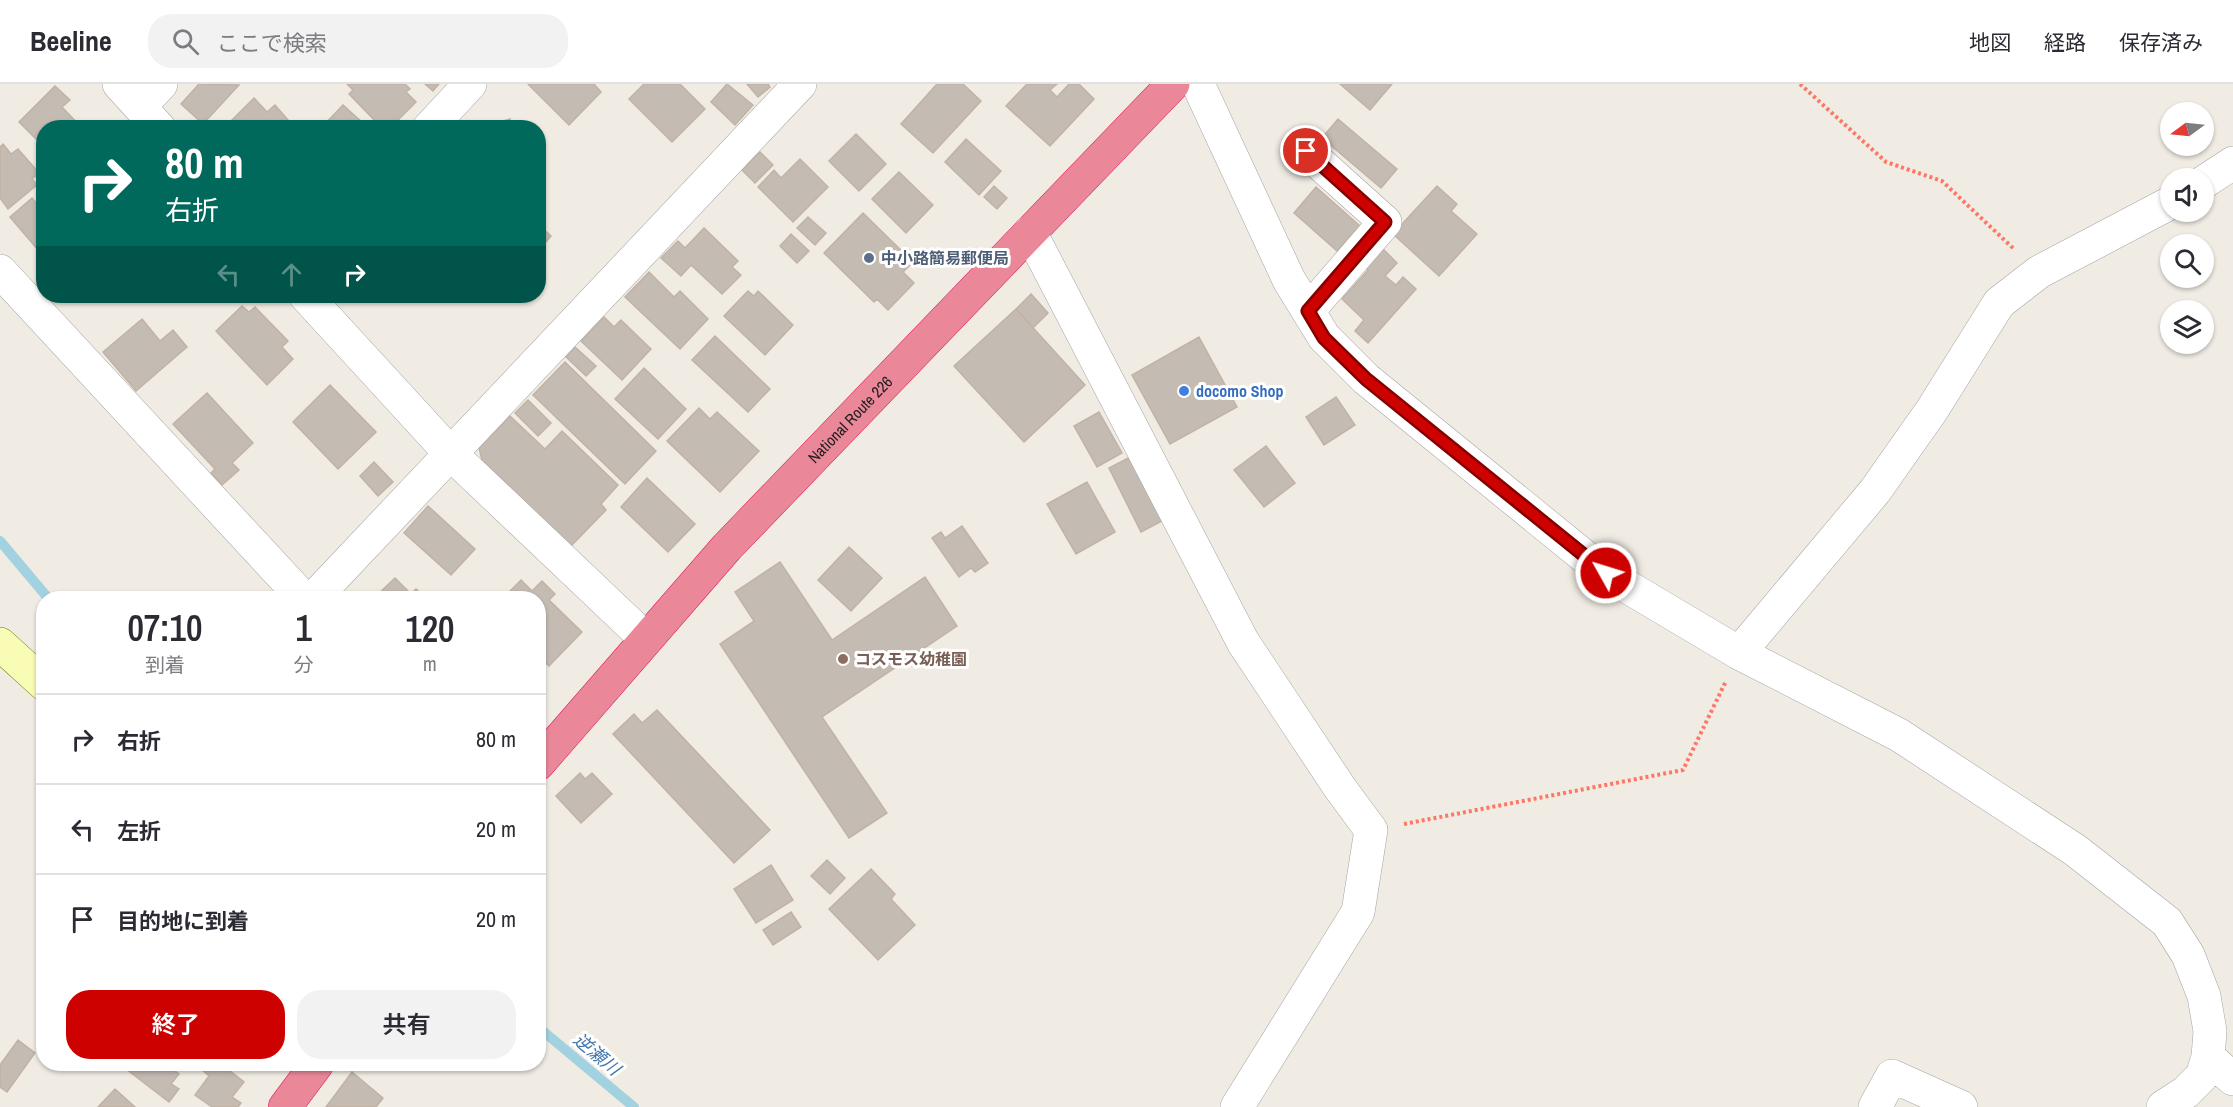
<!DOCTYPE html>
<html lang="ja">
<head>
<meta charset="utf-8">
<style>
  :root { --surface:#fff; --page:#f2f2f3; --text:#2b2b33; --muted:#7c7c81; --line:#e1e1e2; --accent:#cc0100 }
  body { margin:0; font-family:"Archivo Narrow","Noto Sans JP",sans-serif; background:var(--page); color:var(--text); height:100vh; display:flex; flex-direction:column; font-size:22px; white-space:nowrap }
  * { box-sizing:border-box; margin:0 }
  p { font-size:20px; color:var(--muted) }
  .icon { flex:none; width:33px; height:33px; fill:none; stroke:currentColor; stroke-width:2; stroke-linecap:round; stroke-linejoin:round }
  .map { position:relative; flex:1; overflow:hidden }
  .details { position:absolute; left:36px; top:507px; width:510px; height:480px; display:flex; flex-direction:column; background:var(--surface); border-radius:24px; box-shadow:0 2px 4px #0004 }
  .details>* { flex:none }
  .banner { position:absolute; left:36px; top:36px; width:510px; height:183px; border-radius:24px; box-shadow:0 2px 4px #0004; background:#00695c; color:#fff; overflow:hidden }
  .needle { width:39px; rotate:255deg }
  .tools { position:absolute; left:2160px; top:18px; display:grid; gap:12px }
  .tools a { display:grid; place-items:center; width:54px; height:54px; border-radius:50%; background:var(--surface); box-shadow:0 2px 4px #0004; font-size:30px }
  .pin { position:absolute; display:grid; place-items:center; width:51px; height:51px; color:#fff; margin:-26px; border:3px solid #fff; border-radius:50%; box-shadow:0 2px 6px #0007 }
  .me { position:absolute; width:66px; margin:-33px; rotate:309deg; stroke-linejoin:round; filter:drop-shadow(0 0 4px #0008) }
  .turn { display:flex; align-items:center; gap:21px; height:126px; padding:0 30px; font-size:27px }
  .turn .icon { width:78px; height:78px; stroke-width:2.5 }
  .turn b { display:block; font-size:42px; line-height:51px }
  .lanes { display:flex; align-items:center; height:57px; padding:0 30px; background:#0003; justify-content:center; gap:30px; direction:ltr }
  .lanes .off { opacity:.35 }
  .eta { display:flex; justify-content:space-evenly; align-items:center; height:102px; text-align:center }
  .eta b { font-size:36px; font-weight:600; line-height:42px }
  .button { display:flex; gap:12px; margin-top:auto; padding:12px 30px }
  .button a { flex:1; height:69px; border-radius:24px; background:var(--accent); color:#fff; font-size:24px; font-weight:600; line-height:69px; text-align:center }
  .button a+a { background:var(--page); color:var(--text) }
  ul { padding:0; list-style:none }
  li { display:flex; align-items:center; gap:18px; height:90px; padding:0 30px; border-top:2px solid var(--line) }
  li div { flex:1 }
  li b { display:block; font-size:22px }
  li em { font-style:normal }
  header { display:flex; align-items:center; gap:36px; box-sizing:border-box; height:84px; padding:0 30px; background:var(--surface); border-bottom:2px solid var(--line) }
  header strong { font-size:28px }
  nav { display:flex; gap:33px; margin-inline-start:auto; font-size:21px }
  .search { width:420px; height:54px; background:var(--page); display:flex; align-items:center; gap:15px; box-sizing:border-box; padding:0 21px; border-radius:24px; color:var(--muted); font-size:22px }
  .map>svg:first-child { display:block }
</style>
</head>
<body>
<header>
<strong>Beeline</strong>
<div class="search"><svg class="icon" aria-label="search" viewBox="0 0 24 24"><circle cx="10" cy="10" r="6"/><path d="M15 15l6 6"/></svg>ここで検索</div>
<nav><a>地図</a><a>経路</a><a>保存済み</a></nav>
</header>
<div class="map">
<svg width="2233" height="1023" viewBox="0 0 2233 1023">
  <rect width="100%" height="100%" fill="#f0ece4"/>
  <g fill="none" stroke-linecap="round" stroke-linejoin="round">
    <path stroke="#a2d1df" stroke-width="10" d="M0,457l48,57
      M538,943l96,80"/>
  </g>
  <path fill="#c4bbb3" stroke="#c2b2a5" stroke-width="1.5" d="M199,0l40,1 -36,39 -22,-20z
    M347,0h58l5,5 -4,3 10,10 -26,26h-8l-33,-34 4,-4z
    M425,0h14l-6,7z
    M528,0h66l7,8 -32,33z
    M644,0h36l25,25 -33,33 -43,-43z
    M727,0l26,21 -18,20 -24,-23z
    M747,0h21l2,3 -12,10z
    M937,0h26l18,17 -48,52 -32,-29z
    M1027,0h30l-7,6 7,7 12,-13h10l15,15 -44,47 -44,-40z
    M1340,0h52l-22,26z
    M55,2l15,14 -8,7 20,21h-38v19l-25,-25z
    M254,14l13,14 8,-7 20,23h-71z
    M343,21l21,19 -2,4h-41z
    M510,35l2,9h-33z
    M1338,35l59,50 -16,19 -59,-50z
    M856,50l30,30 -27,27 -30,-30z
    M966,55l35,32 -22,24 -34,-33z
    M3,60l8,10 7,-5 21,24 -7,6 5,6 -29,24 -8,-11v-51z
    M760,68l13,13 -18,18 -13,-13z
    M800,75l28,28 -35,35 -35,-35 16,-17 7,8z
    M899,88l34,33 -27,28 -34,-34z
    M994,102l13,12 -10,11 -13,-12z
    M1437,102l20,18 -6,7 26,23 -38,42 -46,-42z
    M1316,103l44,39 -23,25 -43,-38z
    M32,114l8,10 4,-3v52l-34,-40z
    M863,129l50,49 -10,10 11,11 -26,27 -11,-11 -3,3 -50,-49z
    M808,133l18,16 -11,12 -18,-17z
    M538,140l13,12 -13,15z
    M704,144l34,33 -6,6 9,8 -19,19 -31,-29 -10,11 -20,-18 17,-17 7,7z
    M791,150l18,17 -12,12 -17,-17z
    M1382,164l15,15 -12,13 11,9 7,-8 13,12 -48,54 -13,-12 9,-11 -22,-21 26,-29 -3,-3z
    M649,188l25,25 6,-6 28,28 -28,30 -55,-52z
    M748,207l6,5 4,-5 35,34 -28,30 -41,-39z
    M1031,210l17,19 -15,15 -17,-19z
    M242,222l7,6 6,-5 33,34 -6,6 11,12 -26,26 -51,-54z
    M1016,225l69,76 -61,57 -70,-76z
    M604,233l10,10 7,-7 30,29 -29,31 -41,-39z
    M142,235l18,22 13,-11 14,17 -51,44 -33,-39z
    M715,252l55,53 -22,23 -56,-52z
    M1199,253l38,70 -67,37 -38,-69z
    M575,263l21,19 -10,10 -20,-19z
    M565,278l91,89 -31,33 -92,-89z
    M644,284l42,41 -28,30 -43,-40z
    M330,301l46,47 -38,37 -45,-47z
    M207,309l46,50 -21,20 7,7 -17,15 -11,-12 4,-4 -42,-45z
    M1336,313l19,28 -31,20 -18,-28z
    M528,316l23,23 -13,13 -23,-23z
    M699,324l11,11 7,-7 42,39 -39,41 -53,-51z
    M1099,328l23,41 -25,14 -23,-41z
    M510,332l35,33 17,-18 56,54 -17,19 5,6 -35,36 -89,-86 -3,-12z
    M1266,362l29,37 -31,24 -30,-37z
    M1132,372l32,64 -23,12 -32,-64z
    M374,378l19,20 -15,14 -18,-20z
    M647,394l48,46 -27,28 -47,-45z
    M1087,398l28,50 -39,22 -29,-50z
    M428,422l47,43 -24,26 -47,-42z
    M962,442l26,37 -13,9 -4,-4 -12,9 -27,-39 9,-6 4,6z
    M849,463l33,31 -31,33 -33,-31z
    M780,478l52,78 93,-63 32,49 -135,91 65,96 -38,25 -129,-194 34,-23 -19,-29z
    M395,494l16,16 5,-5 10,9h-52z
    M521,496l11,11 10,-10 13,13 -6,6 33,32 -33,34 -11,-10v-58h-35z
    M657,626l113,120 -36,33 -121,-129 21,-20 8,9z
    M580,689l5,6 7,-6 20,21 -31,29 -25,-27z
    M827,776l18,18 -15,16 -19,-18z
    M771,781l22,35 -37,23 -22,-34z
    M871,785l24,25 -4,5 24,26 -37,35 -49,-51z
    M791,828l10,15 -28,18 -10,-15z
    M18,956l17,13 -28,39 -7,-5v-22z
    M124,980h50l-3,4 8,6 -8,10 8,5 -10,13 -47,-36z
    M203,980h13l9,6 1,-2 18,14 -12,15 9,6 -3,4h-26l-17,-12 14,-19 -9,-8z
    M352,988l31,26 -7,9h-50z
    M115,1005l20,18h-37z"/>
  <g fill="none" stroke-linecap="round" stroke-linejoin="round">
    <g stroke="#a5a5a5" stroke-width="34">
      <path id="street" d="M119,0l40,44
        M1198,0l91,196 35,57 42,42 240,195 133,79 160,82 176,115 92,72 21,33 16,41 6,35 -2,26 -6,19 -16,16 -23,15
        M140,22l21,-22
        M429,44l41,-44
        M1306,67l79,71 -77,89
        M2204,98l29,-19
        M1030,148l213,410 97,146 31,42 -13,82 -121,195
        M0,187l303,327
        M306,212l145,158 195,185
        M314,514l486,-514
        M1739,569l136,-162 57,-81 67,-107 40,-31 131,-69
        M2208,973l25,22
        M1875,1023l17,-31 69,31"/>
    </g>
    <g stroke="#6c7a00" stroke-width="34">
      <path id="secondary" d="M0,560l44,40"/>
    </g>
    <g stroke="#e21d5f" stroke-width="34">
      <g id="highway">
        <path id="s1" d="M538,680l189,-217 446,-463"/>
        <path d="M285,1023l32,-43"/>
      </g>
    </g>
    <path stroke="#ff7665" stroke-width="4" stroke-dasharray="3 3" stroke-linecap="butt" d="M1800,0l86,78 56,19 73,69
      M1404,740l279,-54 43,-89"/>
    <use href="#street" stroke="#fff" stroke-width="33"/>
    <use href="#secondary" stroke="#f8fcb5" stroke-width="33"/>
    <use href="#highway" stroke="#ea889a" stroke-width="33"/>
  </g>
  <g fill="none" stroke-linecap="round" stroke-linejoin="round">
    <g stroke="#850100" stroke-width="15">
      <path id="route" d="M1306,67l79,71 -77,89 16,27 42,41 240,194"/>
    </g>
    <use href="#route" stroke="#cc0100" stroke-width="10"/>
  </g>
  <circle fill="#5c6f8a" stroke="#fff" stroke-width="2" cx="869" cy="174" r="6"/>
  <circle fill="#3f7fe0" stroke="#fff" stroke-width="2" cx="1184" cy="307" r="6"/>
  <circle fill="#8d6e63" stroke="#fff" stroke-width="2" cx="843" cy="575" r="6"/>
  <g text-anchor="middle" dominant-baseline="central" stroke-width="6" stroke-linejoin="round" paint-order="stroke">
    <g font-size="16" font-weight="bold" fill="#4e5e75" stroke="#fff" text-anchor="start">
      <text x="881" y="174">中小路簡易郵便局</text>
    </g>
    <g font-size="16" font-weight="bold" fill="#366cbe" stroke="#fff" text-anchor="start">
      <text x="1196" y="307">docomo Shop</text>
    </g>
    <g font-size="16" fill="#1e1e1e" stroke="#fff">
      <text stroke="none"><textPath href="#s1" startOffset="465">National Route 226</textPath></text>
    </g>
    <g font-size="16" font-weight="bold" fill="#785e54" stroke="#fff" text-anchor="start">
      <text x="855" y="575">コスモス幼稚園</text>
    </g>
    <g font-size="18" font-style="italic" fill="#4377aa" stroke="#fff">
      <text transform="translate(597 970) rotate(40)">逆瀬川</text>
    </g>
  </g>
</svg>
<div class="tools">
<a><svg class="needle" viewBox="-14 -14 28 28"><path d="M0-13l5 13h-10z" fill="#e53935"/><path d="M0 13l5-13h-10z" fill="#7c7c81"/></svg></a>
<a><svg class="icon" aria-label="sound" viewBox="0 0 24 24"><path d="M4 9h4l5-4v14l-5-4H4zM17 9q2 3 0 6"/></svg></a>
<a><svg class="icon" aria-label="search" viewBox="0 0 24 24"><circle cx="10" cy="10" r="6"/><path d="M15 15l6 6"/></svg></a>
<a><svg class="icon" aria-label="layers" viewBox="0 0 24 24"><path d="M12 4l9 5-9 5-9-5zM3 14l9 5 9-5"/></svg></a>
</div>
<div class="pin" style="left:1306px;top:67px;background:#d93025"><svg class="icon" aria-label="arrive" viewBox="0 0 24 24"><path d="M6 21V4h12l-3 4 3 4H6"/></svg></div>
<svg class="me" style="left:1606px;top:489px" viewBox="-20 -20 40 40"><circle r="17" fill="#cc0100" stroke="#fff" stroke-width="3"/><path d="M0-11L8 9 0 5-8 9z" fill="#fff"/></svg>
<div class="banner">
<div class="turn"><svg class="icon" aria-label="right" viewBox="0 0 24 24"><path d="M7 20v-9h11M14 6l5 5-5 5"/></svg><div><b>80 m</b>右折</div></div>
<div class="lanes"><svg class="icon off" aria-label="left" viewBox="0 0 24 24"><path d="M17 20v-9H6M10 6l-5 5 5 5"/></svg><svg class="icon off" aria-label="ahead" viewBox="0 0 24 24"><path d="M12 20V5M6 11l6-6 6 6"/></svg><svg class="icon" aria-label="right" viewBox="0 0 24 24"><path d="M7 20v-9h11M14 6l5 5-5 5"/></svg></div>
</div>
<section class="details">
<div class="eta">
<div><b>07:10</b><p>到着</p></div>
<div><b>1</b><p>分</p></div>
<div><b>120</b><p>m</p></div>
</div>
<ul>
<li><svg class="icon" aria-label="right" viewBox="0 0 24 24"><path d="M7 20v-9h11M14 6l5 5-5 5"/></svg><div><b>右折</b></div><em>80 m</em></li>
<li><svg class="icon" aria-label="left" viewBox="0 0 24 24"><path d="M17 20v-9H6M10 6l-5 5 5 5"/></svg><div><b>左折</b></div><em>20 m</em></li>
<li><svg class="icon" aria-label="arrive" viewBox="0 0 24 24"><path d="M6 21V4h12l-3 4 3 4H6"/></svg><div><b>目的地に到着</b></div><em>20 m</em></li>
</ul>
<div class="button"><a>終了</a><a>共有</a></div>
</section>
</div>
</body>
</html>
